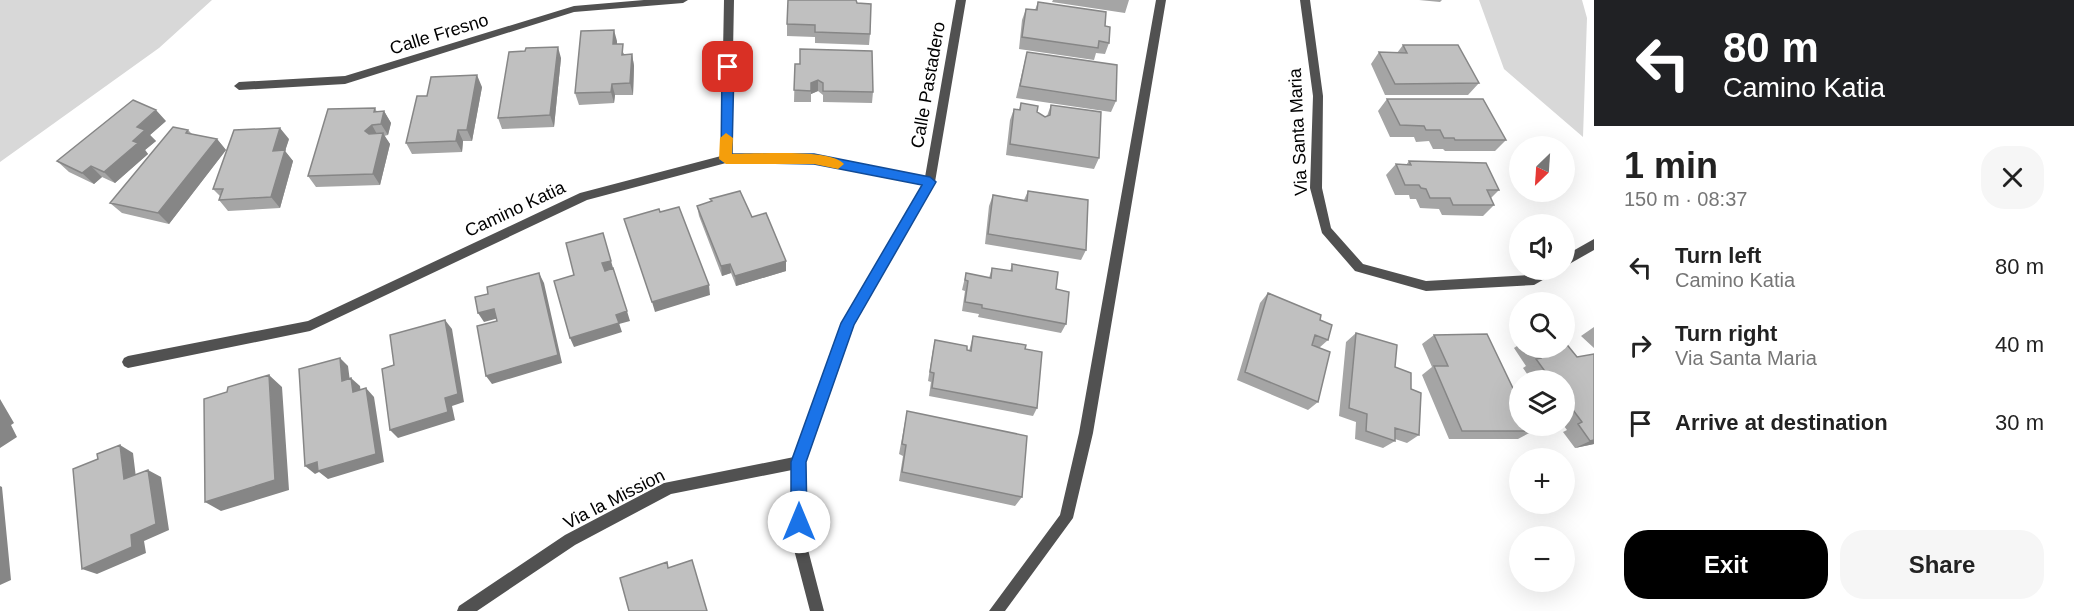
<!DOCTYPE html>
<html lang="en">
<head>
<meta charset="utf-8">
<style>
  :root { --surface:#fff; --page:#f6f6f6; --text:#222; --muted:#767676; --accent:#000 }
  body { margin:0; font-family:Arial,sans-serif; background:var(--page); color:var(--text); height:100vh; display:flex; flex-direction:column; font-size:22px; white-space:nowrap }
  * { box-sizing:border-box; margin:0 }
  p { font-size:20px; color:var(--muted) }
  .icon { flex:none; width:33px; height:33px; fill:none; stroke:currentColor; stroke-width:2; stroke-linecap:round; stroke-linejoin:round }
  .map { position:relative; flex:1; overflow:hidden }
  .drawer { display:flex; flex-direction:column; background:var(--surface); width:480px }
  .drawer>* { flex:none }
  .banner { background:#202124; color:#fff; overflow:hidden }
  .needle { width:39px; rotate:205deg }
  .fabs { position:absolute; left:1509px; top:136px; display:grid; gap:12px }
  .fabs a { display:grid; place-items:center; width:66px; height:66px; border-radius:50%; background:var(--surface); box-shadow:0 6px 24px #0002; font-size:30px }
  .pin { position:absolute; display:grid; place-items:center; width:51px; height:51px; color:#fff; margin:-26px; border-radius:12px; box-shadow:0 3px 9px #0006 }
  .me { position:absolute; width:66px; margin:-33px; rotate:0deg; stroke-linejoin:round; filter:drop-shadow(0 0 4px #0008) }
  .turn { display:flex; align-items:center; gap:21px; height:126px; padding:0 30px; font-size:27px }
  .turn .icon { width:78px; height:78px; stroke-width:2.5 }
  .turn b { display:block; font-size:42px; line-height:51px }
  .round { display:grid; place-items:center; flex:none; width:63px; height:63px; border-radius:24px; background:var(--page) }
  .summary { display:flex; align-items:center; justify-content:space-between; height:102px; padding:0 30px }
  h1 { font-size:36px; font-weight:600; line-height:45px }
  .button { display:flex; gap:12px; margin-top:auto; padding:12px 30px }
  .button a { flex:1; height:69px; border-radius:24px; background:var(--accent); color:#fff; font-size:24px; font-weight:600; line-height:69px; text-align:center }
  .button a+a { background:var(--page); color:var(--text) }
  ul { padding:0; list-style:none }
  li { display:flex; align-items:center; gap:18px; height:78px; padding:0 30px }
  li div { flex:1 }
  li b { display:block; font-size:22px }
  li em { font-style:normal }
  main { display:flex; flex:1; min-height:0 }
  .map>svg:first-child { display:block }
</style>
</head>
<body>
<main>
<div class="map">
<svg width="1594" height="611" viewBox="0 0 1594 611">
  <rect width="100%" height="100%" fill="#fff"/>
  <path fill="#d8d8d8" d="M0,0h212l-53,48 -159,114z
    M1479,0h103l5,18 -4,119 -79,-68z"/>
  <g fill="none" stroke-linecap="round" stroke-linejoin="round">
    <path fill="#515151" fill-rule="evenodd" d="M1156,0h10l-73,433 -20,85 -68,93h-16l71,-96 19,-82z"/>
    <path fill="#515151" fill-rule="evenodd" d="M644,0h44l-5,3 -109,9 -229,72 -106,6 -5,-4 5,-4 106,-6 229,-70z
      M724,0h10l-3,155h83l111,22 31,-177h10l-31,182 -81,143 -48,137v80l18,69h-14l-18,-69v-72l-121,24 -96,51 -98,66h-20l2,-5 106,-71 99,-52 130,-26 48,-134 81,-138 -109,-22h-88l-139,37 -277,131 -182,37 -4,-2 -2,-4 2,-4 4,-2 180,-35 272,-128 141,-37z
      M1300,0h10l13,96 -1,92 9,40 32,36 63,17 106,-6 9,-5h16l-2,3 -21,12 -108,6 -71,-20 -33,-38 -12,-45 3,-92z
      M1594,239v11l-30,17v-11z"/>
  </g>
  <path fill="#a5a5a5" d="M1053,0h76l-4,13 -73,-11z
    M1419,0h23l-2,2z
    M1038,2l67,24 4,17 -4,11 -9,-1 -2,7 -75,-11 3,-29 4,-11 9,1z
    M857,3l13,31 -1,11 -54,-2v-6l-28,-1v-12z
    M617,41v3l8,11 7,-1 2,12 -1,29h-18l-1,8 -35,2 -4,-12z
    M1403,45l76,38 -11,12h-83l-14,-31 8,-12 18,1z
    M525,51l36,7 -7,69 -52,2 -4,-11z
    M1027,52l89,49 -5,11 -95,-14z
    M795,64l78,28 -1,11 -49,-1v-7l-5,-4 -7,3v8h-17z
    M482,87l-10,54h-9l-1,11 -50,2 -6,-11 21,-47z
    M1387,99l119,41 -11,11h-50l-2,-2h-10l-4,-8 -13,1 -2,-5h-24l-12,-26z
    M1021,103l24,14 2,-1 4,-11 48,53 -5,11 -88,-14 4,-35 4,-11 5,1z
    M375,108l2,4 7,-1 7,12 -3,12 -4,1 6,8 -10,41 -64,2 -8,-11z
    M166,121l-16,14 6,6 -11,9 3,4 -33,29 -13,-6 -8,7 -25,-12 -12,-11z
    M188,130l4,4 25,5 9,11 -57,74 -47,-11 -12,-10z
    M289,139l-4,12 8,10 -13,47 -52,3 -9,-11 1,-4 -7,-7z
    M1409,161l90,29 -8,8 3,7 -11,11 -41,-1 -3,-6 -19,-1 -4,-9h-6l-1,-4h-14l-9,-20 10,-11 10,1z
    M1028,191l58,59 -5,10 -96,-16 4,-38 4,-11 31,5z
    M710,199l42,18 34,44v10l-50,15 -5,-13 -9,3 -23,-60 -2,-10 14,-4z
    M1012,264l44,25 10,35 -5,9 -83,-16 1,-3 -17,-3 3,-20 -3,-1 4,-17 23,5 3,-10 18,3z
    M1268,293l52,27 8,20 -9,8 -1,54 -10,8 -71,-30 23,-77z
    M1594,327v21l-13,-12z
    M1356,333l39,34 16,22 8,46 -12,8 -12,-4v2l-12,7 -28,-9 1,-17 -17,-6 7,-74z
    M1434,335l99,96 -15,8h-69l-27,-64 10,-8 -10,-23z
    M973,336l52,13 12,59 -4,8 -104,-20 2,-14 -3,-1 5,-32 2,-9 34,11z
    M1520,344v4h44l30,96 -19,4 -12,-16 4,-2 -3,-4v-45h-32l-9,-13 3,-2 -12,-18z
    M907,411l115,86 -7,9 -116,-25 4,-25 -4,-2z"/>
  <path fill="#868686" d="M614,30l3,11 -1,15 -3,-12z
    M558,47l3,11 -7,69 -4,-12z
    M632,54l2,12 -1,29 -3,-12z
    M477,75l5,12 -10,54 -5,-11z
    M818,80v11l-7,3v8v-19z
    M612,84l3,11 -1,8 -3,-11z
    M156,110l10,11 -16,14 6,6 -11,9 3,4 -33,29 -11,-11 29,-31 4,-14z
    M384,111l7,12 -3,12 -7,-11z
    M372,125l6,11 -6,6 -7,-11z
    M280,128l9,11 -4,12 8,10 -13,47 -9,-11 2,-46z
    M458,130l5,11 -1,11 -6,-11z
    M383,133l7,11 -10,41 -7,-11z
    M217,139l9,11 -57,74 -11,-11z
    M91,166l11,11 -8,7 -12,-11z
    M606,244l8,27 -9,2 -3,-10z
    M786,261v10l-50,15 -1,-10z
    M730,264l1,9 -9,3 -1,-10z
    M539,273l5,10 18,80 -70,21 -6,-8z
    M709,285l1,10 -55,17 -3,-10z
    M494,309l5,9 -15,4 -6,-9z
    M627,311l3,10 -11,3 -3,-9z
    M445,320l7,9 12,73 -12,4 3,14 -57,18 -8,-8 55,-32z
    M619,323l3,9 -48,15 -4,-9z
    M340,358l8,8 3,23 -9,-8z
    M269,375l13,12 7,103 -68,21 -16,-9z
    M351,378l9,8 2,15 -9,-9z
    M366,388l8,9 10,65 -56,17 -9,-7 -4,2 -10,-8z
    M0,399l14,24 -3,2 6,12 -17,11z
    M1594,440v4l-19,4 15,-7z
    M120,445l13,8 4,33 -13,-7z
    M148,470l13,7 8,53 -25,11 2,12 -49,21 -15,-5 49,-34z
    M0,486l2,1 9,93 -11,5z"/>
  <path fill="#c0c0c0" stroke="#868686" stroke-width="1.5" d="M788,0h68l1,3 14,1 -1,30 -55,-2v-7l-28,-1z
    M1038,2l68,10 -1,14 5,1 -1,16 -10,-2 -1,7 -76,-11 4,-28 11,1z
    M614,30l-1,14h10l-1,11 10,-1 -2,29 -18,1 -1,8 -36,1 6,-62z
    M1403,45h55l21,38 -84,1 -16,-32 28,1z
    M558,47l-8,68 -52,3 11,-66 16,-1 1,-3z
    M800,49l72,2 1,41 -50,-1v-8l-5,-3 -7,3v8l-17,-1 1,-26h5z
    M1027,52l90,13 -1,36 -96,-15z
    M477,75l-10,55h-9l-2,11 -50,2 11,-47h10l4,-19z
    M1387,99h96l23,41h-51l-1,-2h-10l-4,-8h-14l-2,-4 -24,-1z
    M133,100l23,10 -19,17 8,3 -12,11 5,2 -34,29 -13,-6 -9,7 -25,-12z
    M1021,103l17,3 -1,6 8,5 5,-2 1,-10 50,7 -2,46 -89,-14 4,-35 6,1z
    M375,108l-1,4 10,-1 -3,13 -9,1 -7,6 4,3 14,-1 -10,41 -65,2 20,-67z
    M173,127l15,3 -2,3 31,6 -59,74 -48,-10z
    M280,128l-7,23 12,-1 -14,47 -52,3 4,-11h-10l21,-59z
    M1409,161l77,2 13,27h-12l7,15h-41l-3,-7h-20l-4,-9 -5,-1 -2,-3h-14l-9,-21 15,1z
    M740,191l12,26 14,-4 20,48 -51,15 -5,-12 -9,2 -24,-60 15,-5 -2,-2z
    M1028,191l60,9 -2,50 -98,-16 5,-39 34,6z
    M679,207l30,78 -57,17 -28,-83 35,-10 1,3z
    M603,233l8,28 -9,2 3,8 8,-3 14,43 -11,4 3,8 -49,15 -16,-57 20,-6 -8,-32z
    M1012,264l46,8 -2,17 13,3 -3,32 -84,-16v-3l-17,-3 3,-21 -3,-1 1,-7 25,5 1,-10 20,3z
    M539,273l19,82 -72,21 -9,-50 20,-5 -3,-12 -16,4 -3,-16 13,-3 -1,-7z
    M1268,293l53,22 -1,5 12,5 -4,15 -13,-5 -3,10 18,7 -12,50 -73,-30z
    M445,320l13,74 -13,4 3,14 -58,18 -8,-61 12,-4 -4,-30z
    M1356,333l41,12 -2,22 16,6v16l10,4 -2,42 -24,-7v13l-29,-10 1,-17 -18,-6z
    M1487,334l33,69v23h10l3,5h-71l-28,-65h14l-14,-31z
    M973,336l53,9 -1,4 17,3 -5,56 -105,-20 2,-15 -4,-1 5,-32 32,6v4l4,1z
    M1564,341l13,16 17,-3v86l-4,1 -12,-17 4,-2 -18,-24v-17h-12l-16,-22 5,-1 -7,-10h30z
    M340,358l2,23 9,-3 2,14 13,-4 10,66 -58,17 -1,-9 -12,4 -6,-97z
    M269,375l6,105 -70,22 -1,-103 23,-7 1,-5z
    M907,411l120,25 -5,61 -120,-25 4,-27 -4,-1z
    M120,445l4,34 24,-9 8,54 -25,11 1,12 -50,22 -9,-100 25,-10 -1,-5z
    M692,560l15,51h-78l-9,-33 47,-16 1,6z"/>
  <path fill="#1a73e8" stroke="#114b97" stroke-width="1.5" d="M728,63l6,4 -2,87h82l116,23 6,5 -82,143 -48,137 1,60 -3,5 -5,2 -6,-2 -2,-5v-60l50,-139 81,-138 -108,-21 -93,-2 1,-95z"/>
  <path fill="#f59e0b" d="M726,133l7,5 -1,16c21,0 100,-6 112,10l-6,5 -24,-5h-88l-7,-5 1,-21z"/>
  <g text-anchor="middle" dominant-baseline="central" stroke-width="4.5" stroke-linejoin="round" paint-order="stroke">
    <g font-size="18" fill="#000" stroke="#fff">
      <text transform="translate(439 34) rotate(-17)">Calle Fresno</text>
      <text transform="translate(928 85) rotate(-80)">Calle Pastadero</text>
      <text transform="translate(1298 132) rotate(-93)">Via Santa Maria</text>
      <text transform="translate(515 209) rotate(-25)">Camino Katia</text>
      <text transform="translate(614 499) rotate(-27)">Via la Mission</text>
    </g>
  </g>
</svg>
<div class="fabs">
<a><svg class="needle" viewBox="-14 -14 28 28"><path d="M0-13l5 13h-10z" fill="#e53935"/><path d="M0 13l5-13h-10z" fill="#767676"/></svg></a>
<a><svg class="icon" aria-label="sound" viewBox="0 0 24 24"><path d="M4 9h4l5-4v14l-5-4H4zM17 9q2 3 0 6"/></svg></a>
<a><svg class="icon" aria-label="search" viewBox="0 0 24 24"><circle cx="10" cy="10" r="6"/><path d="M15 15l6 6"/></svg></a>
<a><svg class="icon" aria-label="layers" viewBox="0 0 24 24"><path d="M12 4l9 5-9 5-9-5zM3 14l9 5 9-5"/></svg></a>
<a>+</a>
<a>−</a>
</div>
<div class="pin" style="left:728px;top:67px;background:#d93025"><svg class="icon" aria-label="arrive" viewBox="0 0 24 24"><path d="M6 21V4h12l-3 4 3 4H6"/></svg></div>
<svg class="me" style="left:799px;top:522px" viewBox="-20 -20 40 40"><circle r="19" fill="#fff"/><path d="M0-13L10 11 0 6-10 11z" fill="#1a73e8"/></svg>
</div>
<section class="drawer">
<div class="banner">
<div class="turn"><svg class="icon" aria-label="left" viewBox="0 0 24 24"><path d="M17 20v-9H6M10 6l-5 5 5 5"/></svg><div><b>80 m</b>Camino Katia</div></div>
</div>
<div class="summary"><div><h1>1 min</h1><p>150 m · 08:37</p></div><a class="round"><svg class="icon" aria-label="close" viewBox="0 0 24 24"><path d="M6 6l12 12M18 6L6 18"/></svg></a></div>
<ul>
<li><svg class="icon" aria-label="left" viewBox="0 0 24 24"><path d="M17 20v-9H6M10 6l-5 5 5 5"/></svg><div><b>Turn left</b><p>Camino Katia</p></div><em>80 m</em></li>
<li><svg class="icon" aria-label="right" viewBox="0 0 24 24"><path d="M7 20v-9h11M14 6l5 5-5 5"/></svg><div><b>Turn right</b><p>Via Santa Maria</p></div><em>40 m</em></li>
<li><svg class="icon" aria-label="arrive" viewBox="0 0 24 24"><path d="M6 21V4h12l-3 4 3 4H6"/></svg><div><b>Arrive at destination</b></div><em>30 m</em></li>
</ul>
<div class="button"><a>Exit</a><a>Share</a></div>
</section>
</main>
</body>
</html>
